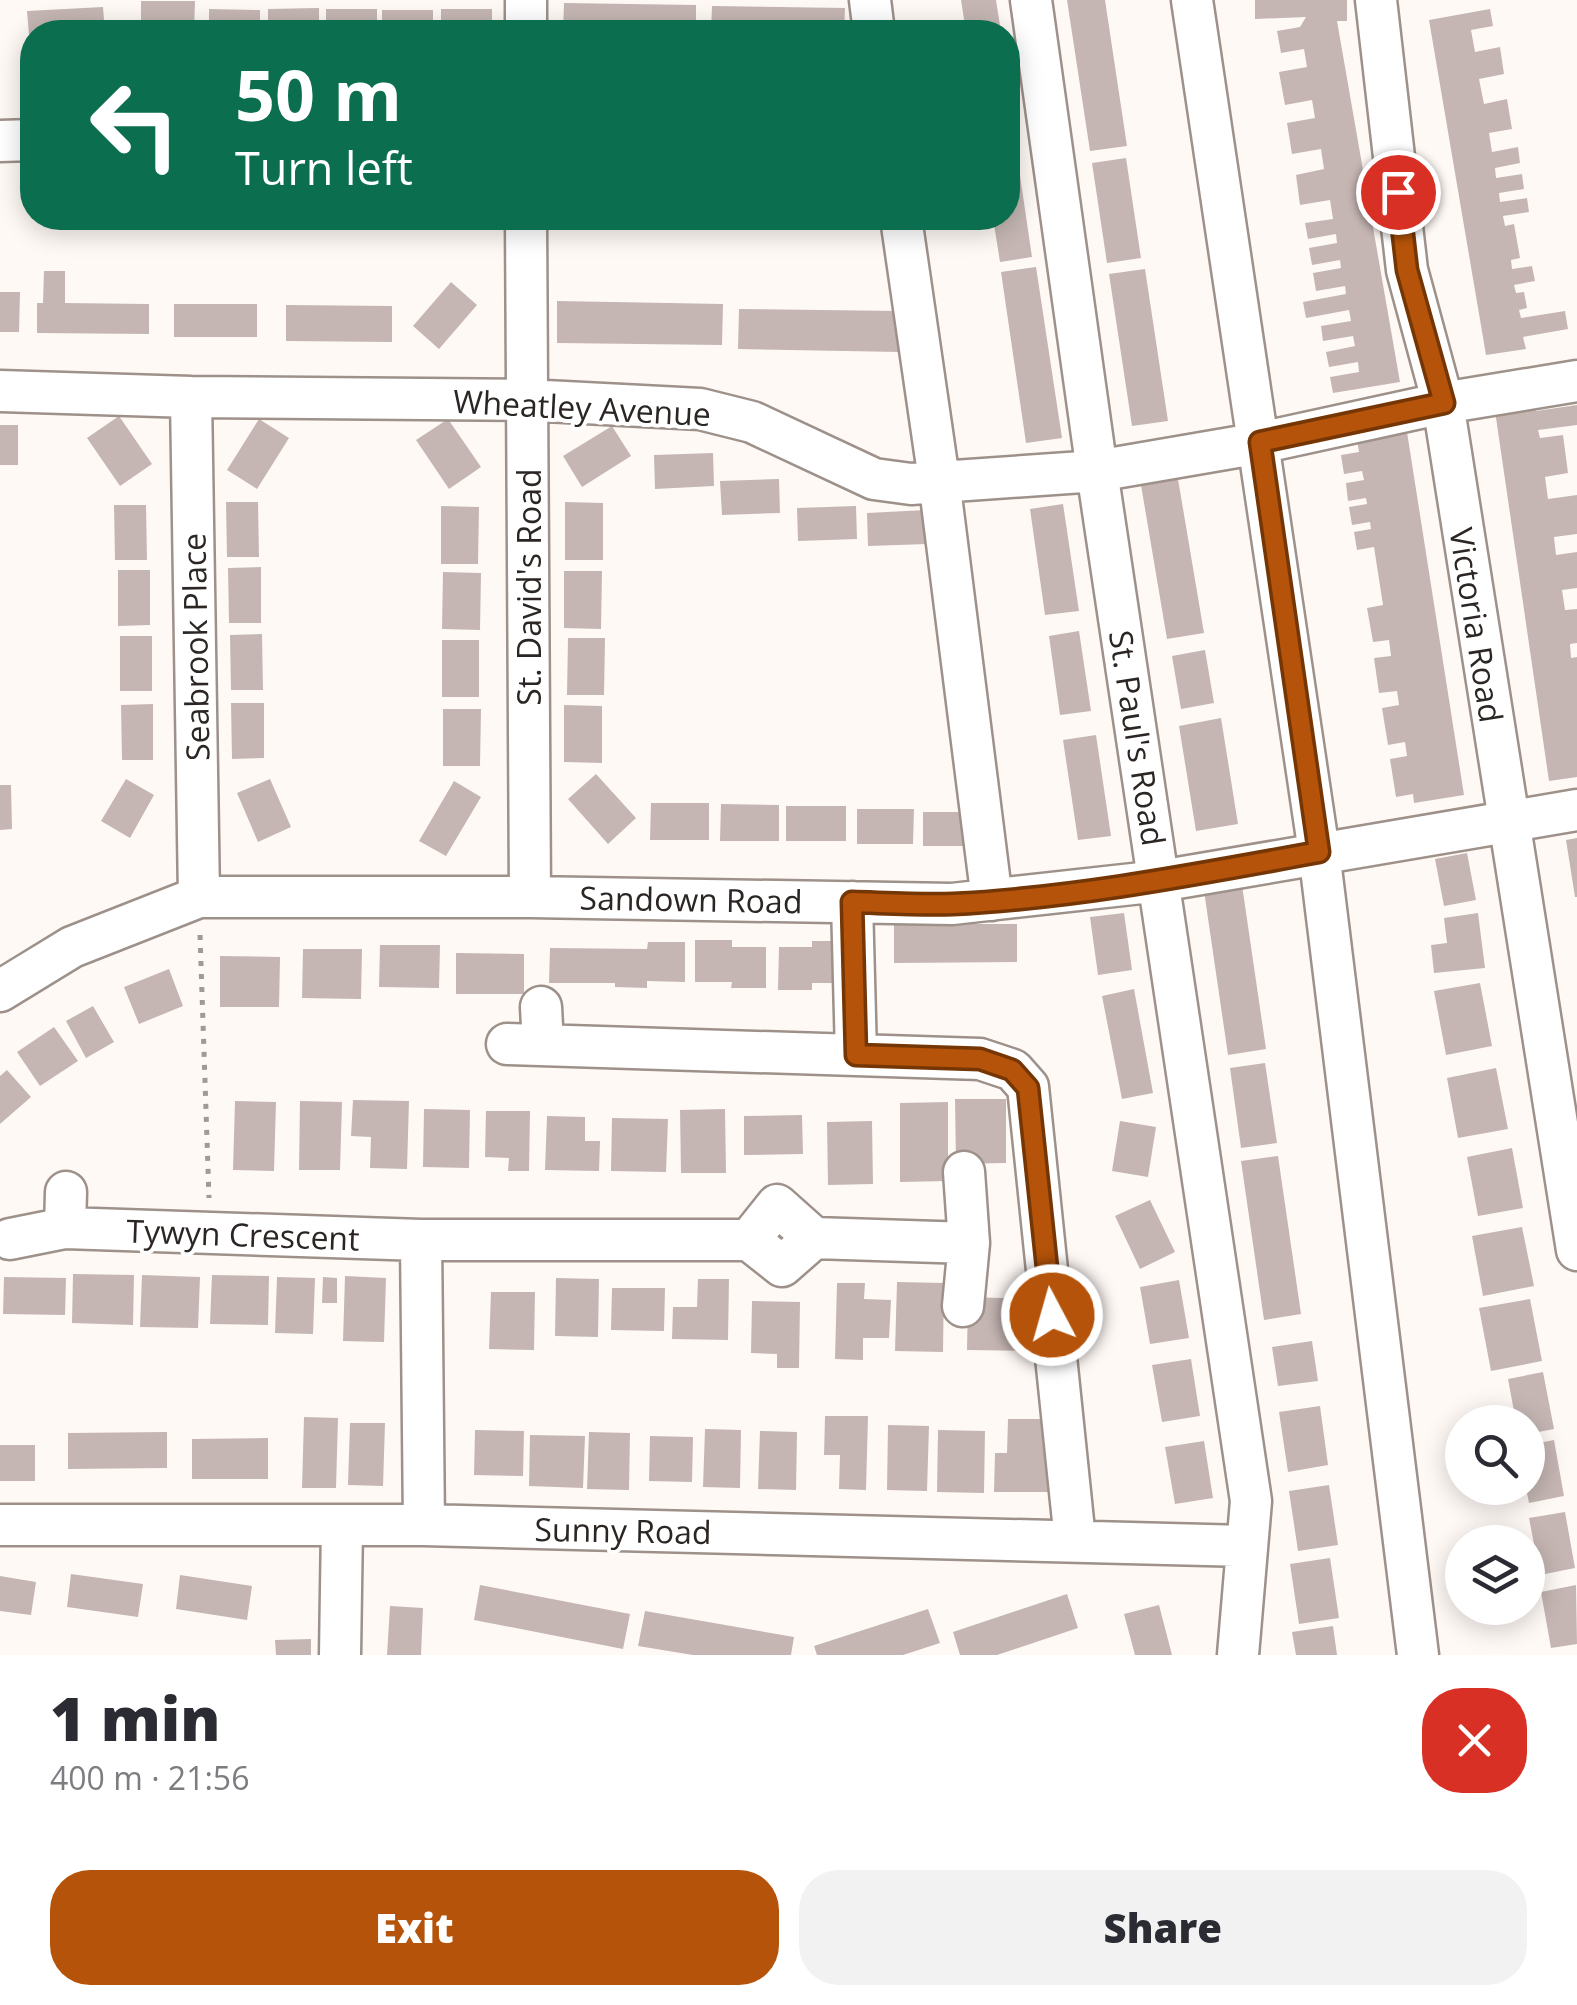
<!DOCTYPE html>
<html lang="en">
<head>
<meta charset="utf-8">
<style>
  :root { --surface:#fff; --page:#f2f2f3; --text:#2b2b33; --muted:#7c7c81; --accent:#b45309 }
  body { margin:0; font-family:"Open Sans",sans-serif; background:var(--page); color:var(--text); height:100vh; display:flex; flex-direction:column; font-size:38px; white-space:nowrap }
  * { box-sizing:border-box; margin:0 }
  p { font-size:32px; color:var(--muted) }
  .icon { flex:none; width:55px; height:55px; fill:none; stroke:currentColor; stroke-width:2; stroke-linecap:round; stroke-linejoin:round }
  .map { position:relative; height:1655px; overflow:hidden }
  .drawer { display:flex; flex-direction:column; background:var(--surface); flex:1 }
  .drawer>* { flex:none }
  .guide { position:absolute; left:20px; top:20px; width:1000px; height:210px; border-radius:40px; box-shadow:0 5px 25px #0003; background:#0b6e4f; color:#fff; overflow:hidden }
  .tools { position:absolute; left:1445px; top:1405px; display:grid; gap:20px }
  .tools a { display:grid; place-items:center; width:100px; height:100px; border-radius:50%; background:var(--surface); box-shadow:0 5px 25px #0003; font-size:50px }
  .pin { position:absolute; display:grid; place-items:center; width:85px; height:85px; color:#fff; margin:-42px; border:5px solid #fff; border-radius:50%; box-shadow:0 2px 10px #0007 }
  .me { position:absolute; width:110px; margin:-55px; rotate:354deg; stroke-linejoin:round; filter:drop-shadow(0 0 8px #0008) }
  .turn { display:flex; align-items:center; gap:35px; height:210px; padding:0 50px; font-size:45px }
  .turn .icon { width:130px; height:130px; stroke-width:2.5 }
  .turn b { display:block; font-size:70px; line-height:85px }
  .round { display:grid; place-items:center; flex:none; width:105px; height:105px; border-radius:40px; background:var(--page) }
  .overview { display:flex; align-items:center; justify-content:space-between; height:170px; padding:0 50px }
  h1 { font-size:60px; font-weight:800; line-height:75px }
  .action { display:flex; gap:20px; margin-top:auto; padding:20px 50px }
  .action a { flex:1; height:115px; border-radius:40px; background:var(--accent); color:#fff; font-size:40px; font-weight:800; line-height:115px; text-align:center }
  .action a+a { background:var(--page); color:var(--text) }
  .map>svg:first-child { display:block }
</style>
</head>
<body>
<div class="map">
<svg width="1577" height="1655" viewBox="0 0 1577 1655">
  <rect width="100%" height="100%" fill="#fff9f6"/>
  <path fill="#c5b6b3" d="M961,0h35l5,32h-35z
    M1067,0h38l22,146 -37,5z
    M1255,0h92v21h-10l63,361 -67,11 -3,-16 29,-5 -1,-10 -29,5 -3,-15 29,-6 -2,-10 -30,5 -2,-15 30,-5 -2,-11 -43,8 -3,-16 43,-8 -1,-8 -29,5 -3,-18 28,-5 -1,-8 -28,5 -3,-17 28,-5 -1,-9 -28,5 -3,-16 28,-4 -3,-19 -30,5 -4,-30 28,-6 -3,-20 -29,5 -5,-31 28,-5 -3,-18 -27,5 -6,-33 28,-5 -3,-18 -23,4 -4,-22 23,-4 6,-10 -51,2z
    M141,1h54l-1,31h-53z
    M564,3l132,2v27h-133z
    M712,6l133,2 -1,24h-133z
    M103,7l2,25h-73v15h-2l-3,-36z
    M319,8v24h-51v-23z
    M209,9l51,1v22h-51z
    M326,9h51v23h-51z
    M441,9h51v23h-51z
    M1490,9l3,17 -22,4 4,22 25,-5 4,27 -25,5 5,25 23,-5 5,30 -23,4 3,19 26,-5 2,16 -25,5 1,10 26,-4 2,15 -25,4 1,9 27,-4 2,14 -26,4 2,10 9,-2 6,34 -9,2 1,9 20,-3 3,15 -21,4 2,8 8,-1 3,16 -8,2 2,8 44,-7 3,18 -45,8 3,12 -40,6 -57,-335z
    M382,10h51v22h-51z
    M1008,89l10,58 -10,1z
    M1017,155l15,102 -32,5 -7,-44h15v-61z
    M1126,158l15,100 -34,5 -15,-100z
    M1036,267l26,171 -36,5 -25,-171z
    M1145,269l23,152 -36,5 -23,-152z
    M44,271h21v32l84,1v30l-112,-1v-30h6z
    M451,282l26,23 -38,44 -26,-23z
    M0,292h20l-1,40h-19z
    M557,301l166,3 -1,41 -165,-2z
    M174,304h83v33h-83z
    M286,305l106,1v36l-106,-1z
    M739,309l160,2v41l-161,-3z
    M1534,398l2,13 41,-6v20l-39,5 2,8 23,-3 5,38 -23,4 3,22 29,-4v39l-23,3 2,18 21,-3v36l-15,2 3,20 12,-1v34l-7,1 1,14 6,-1v120l-28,4 -55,-377z
    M119,416l33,48 -32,22 -33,-48z
    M259,419l30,19 -32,51 -30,-19z
    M448,419l33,48 -32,22 -33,-49z
    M0,425h18v40h-18z
    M612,426l19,30 -49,31 -19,-31z
    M1407,432l57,363 -50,8 -1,-9 -17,3 -6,-38 17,-3 -2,-14 -17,3 -6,-37 17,-3 -2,-14 -18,2 -5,-35 17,-2 -2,-16 -16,2 -6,-34 16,-3 -9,-58 -17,3 -3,-18 17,-3 -1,-7 -18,3 -3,-18 18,-3 -1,-6 -18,3 -2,-18 18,-3 -2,-9 -18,3 -3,-19 18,-3 -2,-12z
    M713,453l1,33 -59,3 -1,-34z
    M779,479l1,34 -58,2 -2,-34z
    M1178,479l26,154 -37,6 -26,-154z
    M226,502h32l1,55h-32z
    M565,502l38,1v57h-38z
    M1063,504l16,107 -34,4 -15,-106z
    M114,505h32l1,55h-32z
    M441,506l38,1 -1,57h-37z
    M856,506l1,33 -59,2 -1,-33z
    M926,510l1,34 -59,2 -1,-33z
    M261,567v56h-32l-1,-55z
    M118,570h32v55l-32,1z
    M564,571h38l-1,58 -37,-1z
    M443,572l38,1 -1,57 -38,-1z
    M1079,631l12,80 -31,4 -11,-79z
    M262,634l1,56h-32l-1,-55z
    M120,636h32v55h-32z
    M568,638h37l-1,57h-37z
    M442,640h37v57h-37z
    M1205,650l9,53 -33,6 -9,-53z
    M231,703h33v55l-32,1z
    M153,704v56h-31l-1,-55z
    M564,705l38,1v57l-38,-1z
    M443,709h38l-1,57h-37z
    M1221,718l17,106 -42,7 -17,-105z
    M1096,735l15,101 -33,4 -15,-100z
    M596,774l40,44 -28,26 -40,-45z
    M126,779l28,16 -24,43 -29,-17z
    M270,779l21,48 -33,15 -21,-49z
    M454,781l27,16 -35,59 -27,-15z
    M0,785h11l1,44 -12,1z
    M651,803h58v37h-59z
    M721,804l58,1v36h-59z
    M786,806h60v35h-60z
    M857,809h57l-1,35h-56z
    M923,812h56v34h-56z
    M1577,838v59h-2l-9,-57z
    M1467,853l9,47 -32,6 -9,-47z
    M1242,885l24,164 -38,6 -24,-164z
    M1124,913l8,57 -34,5 -8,-58z
    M1478,913l7,55 -51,5 -3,-28 16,-2 -3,-25z
    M894,924h123v38l-123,1z
    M695,940h37v7h34v41h-35l1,-6h-37z
    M812,941h36v42h-36v7h-34l1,-43h33z
    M648,942h37v40l-38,-1v7l-32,-1v-4h-66l1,-35 97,1z
    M380,945h60l-1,43 -60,-1z
    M303,949h59l-1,50 -59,-1z
    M456,953l68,1v40h-68z
    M220,956l60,1 -1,50h-59z
    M169,969l14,37 -44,18 -15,-37z
    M1480,983l12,63 -46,9 -12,-64z
    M1134,989l19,104 -31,6 -20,-103z
    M93,1006l21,36 -28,16 -20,-37z
    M54,1027l24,34 -38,25 -23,-34z
    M1265,1063l12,80 -36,5 -11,-80z
    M1496,1068l12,61 -50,9 -11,-60z
    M7,1070l24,27 -31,27v-48z
    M955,1099h51v64l-50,1z
    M353,1100l56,1 -2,68 -37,-1 1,-31 -20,-1z
    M235,1101l41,1 -2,69 -41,-1z
    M300,1101l42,1 -2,68h-41z
    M948,1102v79l-48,1v-79z
    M424,1109l46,1 -1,58 -46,-1z
    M725,1109l1,64h-45l-1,-63z
    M486,1111h44l-1,60h-21l1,-13 -24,-1z
    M802,1115l1,39 -59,1v-39z
    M547,1116l38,1v24h15l-1,30 -54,-1z
    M612,1118l56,1 -2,53 -55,-1z
    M872,1121l1,63 -45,1 -1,-63z
    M1120,1121l36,6 -8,50 -36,-6z
    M1512,1148l11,60 -45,8 -11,-59z
    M1278,1156l23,158 -37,6 -23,-159z
    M1150,1200l25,52 -35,17 -25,-53z
    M1522,1227l12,59 -51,10 -11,-60z
    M73,1274l61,1 -1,50 -61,-2z
    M142,1275l58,2 -2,51 -58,-1z
    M212,1275l57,1 -1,49 -58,-1z
    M345,1276l41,2 -2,64 -41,-1z
    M4,1277l62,1 -1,37 -62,-1z
    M277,1277l38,1 -2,56 -38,-1z
    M323,1277l14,1v25h-15z
    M556,1278l43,1 -1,58 -43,-1z
    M698,1279h31l-1,61 -56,-1 1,-32h24z
    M1179,1280l10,58 -39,6 -10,-57z
    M897,1282l47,1 -1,69 -48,-1z
    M837,1283h28l-1,16 27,1 -2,38h-26v22l-28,-1z
    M612,1288h53l-1,43 -53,-1z
    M491,1292h44l-1,58 -45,-1z
    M968,1297l62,2 -1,52 -62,-1z
    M1530,1299l12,62 -51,10 -12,-63z
    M752,1301l48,1 -1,66h-22v-14l-26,-1z
    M1312,1341l6,40 -40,5 -6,-39z
    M1191,1359l9,57 -38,6 -10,-57z
    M1543,1372l11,57 -26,5v-12h-12l-8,-43z
    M1320,1406l8,59 -40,7 -9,-60z
    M825,1416h43l-2,74 -27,-1 1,-34h-16z
    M304,1417l34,1 -2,70h-34z
    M1008,1419h43l-1,73h-56l1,-39h12z
    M350,1423h35l-2,63 -35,-1z
    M888,1425l41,1 -2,65 -40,-1z
    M705,1429l36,1 -1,58 -37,-1z
    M475,1430l49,1 -1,45 -49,-1z
    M938,1430l47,1 -1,62 -47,-1z
    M760,1431l37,1 -1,58 -38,-1z
    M167,1432v36l-99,1v-36z
    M589,1432l41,1 -1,57 -42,-1z
    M530,1435l55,1 -2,52 -54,-2z
    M650,1436l43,1 -1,45 -43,-1z
    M268,1438v41h-76v-40z
    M1554,1440l10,56 -35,7 -3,-15 2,-43z
    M1204,1441l9,57 -38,6 -10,-57z
    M0,1445h35v36h-35z
    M1329,1485l9,60 -40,6 -9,-60z
    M1565,1512l10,56 -35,7 -11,-57z
    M1330,1558l9,60 -40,6 -9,-60z
    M71,1574l72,10 -5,33 -71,-10z
    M180,1575l72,11 -5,34 -71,-11z
    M0,1576l36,6 -5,33 -31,-4z
    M480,1585l150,29 -7,35 -149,-29z
    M1576,1585l1,59 -26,4 -10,-56z
    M1067,1594l11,34 -81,27h-37l-7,-23z
    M1159,1605l13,50h-37l-11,-41z
    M390,1606l33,2 -2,47h-34z
    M928,1609l12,34 -37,12h-86l-3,-9z
    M645,1611l149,26 -3,18h-98l-55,-9z
    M1333,1626l4,29h-41l-4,-23z
    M311,1639v16h-35l-1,-15z"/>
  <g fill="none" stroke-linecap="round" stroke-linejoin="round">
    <g stroke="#9d918a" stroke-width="45">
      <path id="minor" d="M870,0l4,32
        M1031,0l66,471 154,1030 -13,154
        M1192,0l127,852 99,803
        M1376,0l31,270 36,133 134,847
        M526,32v-32
        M0,141l32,-1
        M526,218l4,679
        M901,218l38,262 53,420
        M0,391l191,6 335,3 174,9 52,13 122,57 37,5 186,-13 163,-28 183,-40 134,-22
        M191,397l8,500
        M852,902l4,153
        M0,991l72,-44 127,-50h331l422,7 208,-23 417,-71
        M541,1007l2,38
        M507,1044l473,15 33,11 15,17 47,453
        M65,1228l1,-36
        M814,1238l155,5
        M10,1239l55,-11 356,12h328l33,26 32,-28
        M421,1240l3,285
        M749,1240l28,-35 37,33
        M963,1306l6,-63 -5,-71
        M0,1525h424l822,21
        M340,1655l2,-130"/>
    </g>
    <path stroke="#a09a97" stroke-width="5" stroke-dasharray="5 8" stroke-linecap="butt" d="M200,935l9,263"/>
    <use href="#minor" stroke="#fff" stroke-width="40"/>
  </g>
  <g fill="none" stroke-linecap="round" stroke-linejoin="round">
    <g stroke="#753606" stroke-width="25">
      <path id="route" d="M1052,1315l-24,-227 -16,-18 -32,-11 -124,-4 -4,-153c34,1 67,3 101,2 122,-6 245,-30 366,-52l-59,-410 184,-39 -37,-133 -9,-78"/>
    </g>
    <use href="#route" stroke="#b45309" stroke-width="18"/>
  </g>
  <g text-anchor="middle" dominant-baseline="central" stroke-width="8" stroke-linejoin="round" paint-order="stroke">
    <g font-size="32" fill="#2b2623" stroke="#fff">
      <text transform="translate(582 407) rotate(3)">Wheatley Avenue</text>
      <text transform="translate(528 587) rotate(-90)">St. David's Road</text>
      <text transform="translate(1477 625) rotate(81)">Victoria Road</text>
      <text transform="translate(195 647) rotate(-91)">Seabrook Place</text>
      <text transform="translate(1138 738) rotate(81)">St. Paul's Road</text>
      <text transform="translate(691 899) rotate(1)">Sandown Road</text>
      <text transform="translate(243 1234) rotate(2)">Tywyn Crescent</text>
      <text transform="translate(623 1530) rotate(1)">Sunny Road</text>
    </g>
  </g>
</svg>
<div class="tools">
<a><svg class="icon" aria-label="search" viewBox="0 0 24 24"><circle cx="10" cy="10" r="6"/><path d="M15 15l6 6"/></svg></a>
<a><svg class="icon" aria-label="layers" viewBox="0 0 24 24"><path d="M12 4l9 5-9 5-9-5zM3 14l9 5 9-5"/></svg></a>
</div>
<div class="pin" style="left:1398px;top:192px;background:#d93025"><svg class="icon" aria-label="arrive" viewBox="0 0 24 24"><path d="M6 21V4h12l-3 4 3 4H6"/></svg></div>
<svg class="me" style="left:1052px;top:1315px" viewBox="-20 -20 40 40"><circle r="17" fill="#b45309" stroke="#fff" stroke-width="3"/><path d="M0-11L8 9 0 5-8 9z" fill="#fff"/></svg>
<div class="guide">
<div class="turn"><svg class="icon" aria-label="left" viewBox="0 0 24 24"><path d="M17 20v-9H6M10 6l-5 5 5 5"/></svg><div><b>50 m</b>Turn left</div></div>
</div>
</div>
<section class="drawer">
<div class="overview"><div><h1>1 min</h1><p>400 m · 21:56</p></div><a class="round" style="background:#d93025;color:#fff"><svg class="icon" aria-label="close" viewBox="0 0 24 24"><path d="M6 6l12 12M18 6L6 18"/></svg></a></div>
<div class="action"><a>Exit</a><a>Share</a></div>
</section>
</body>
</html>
